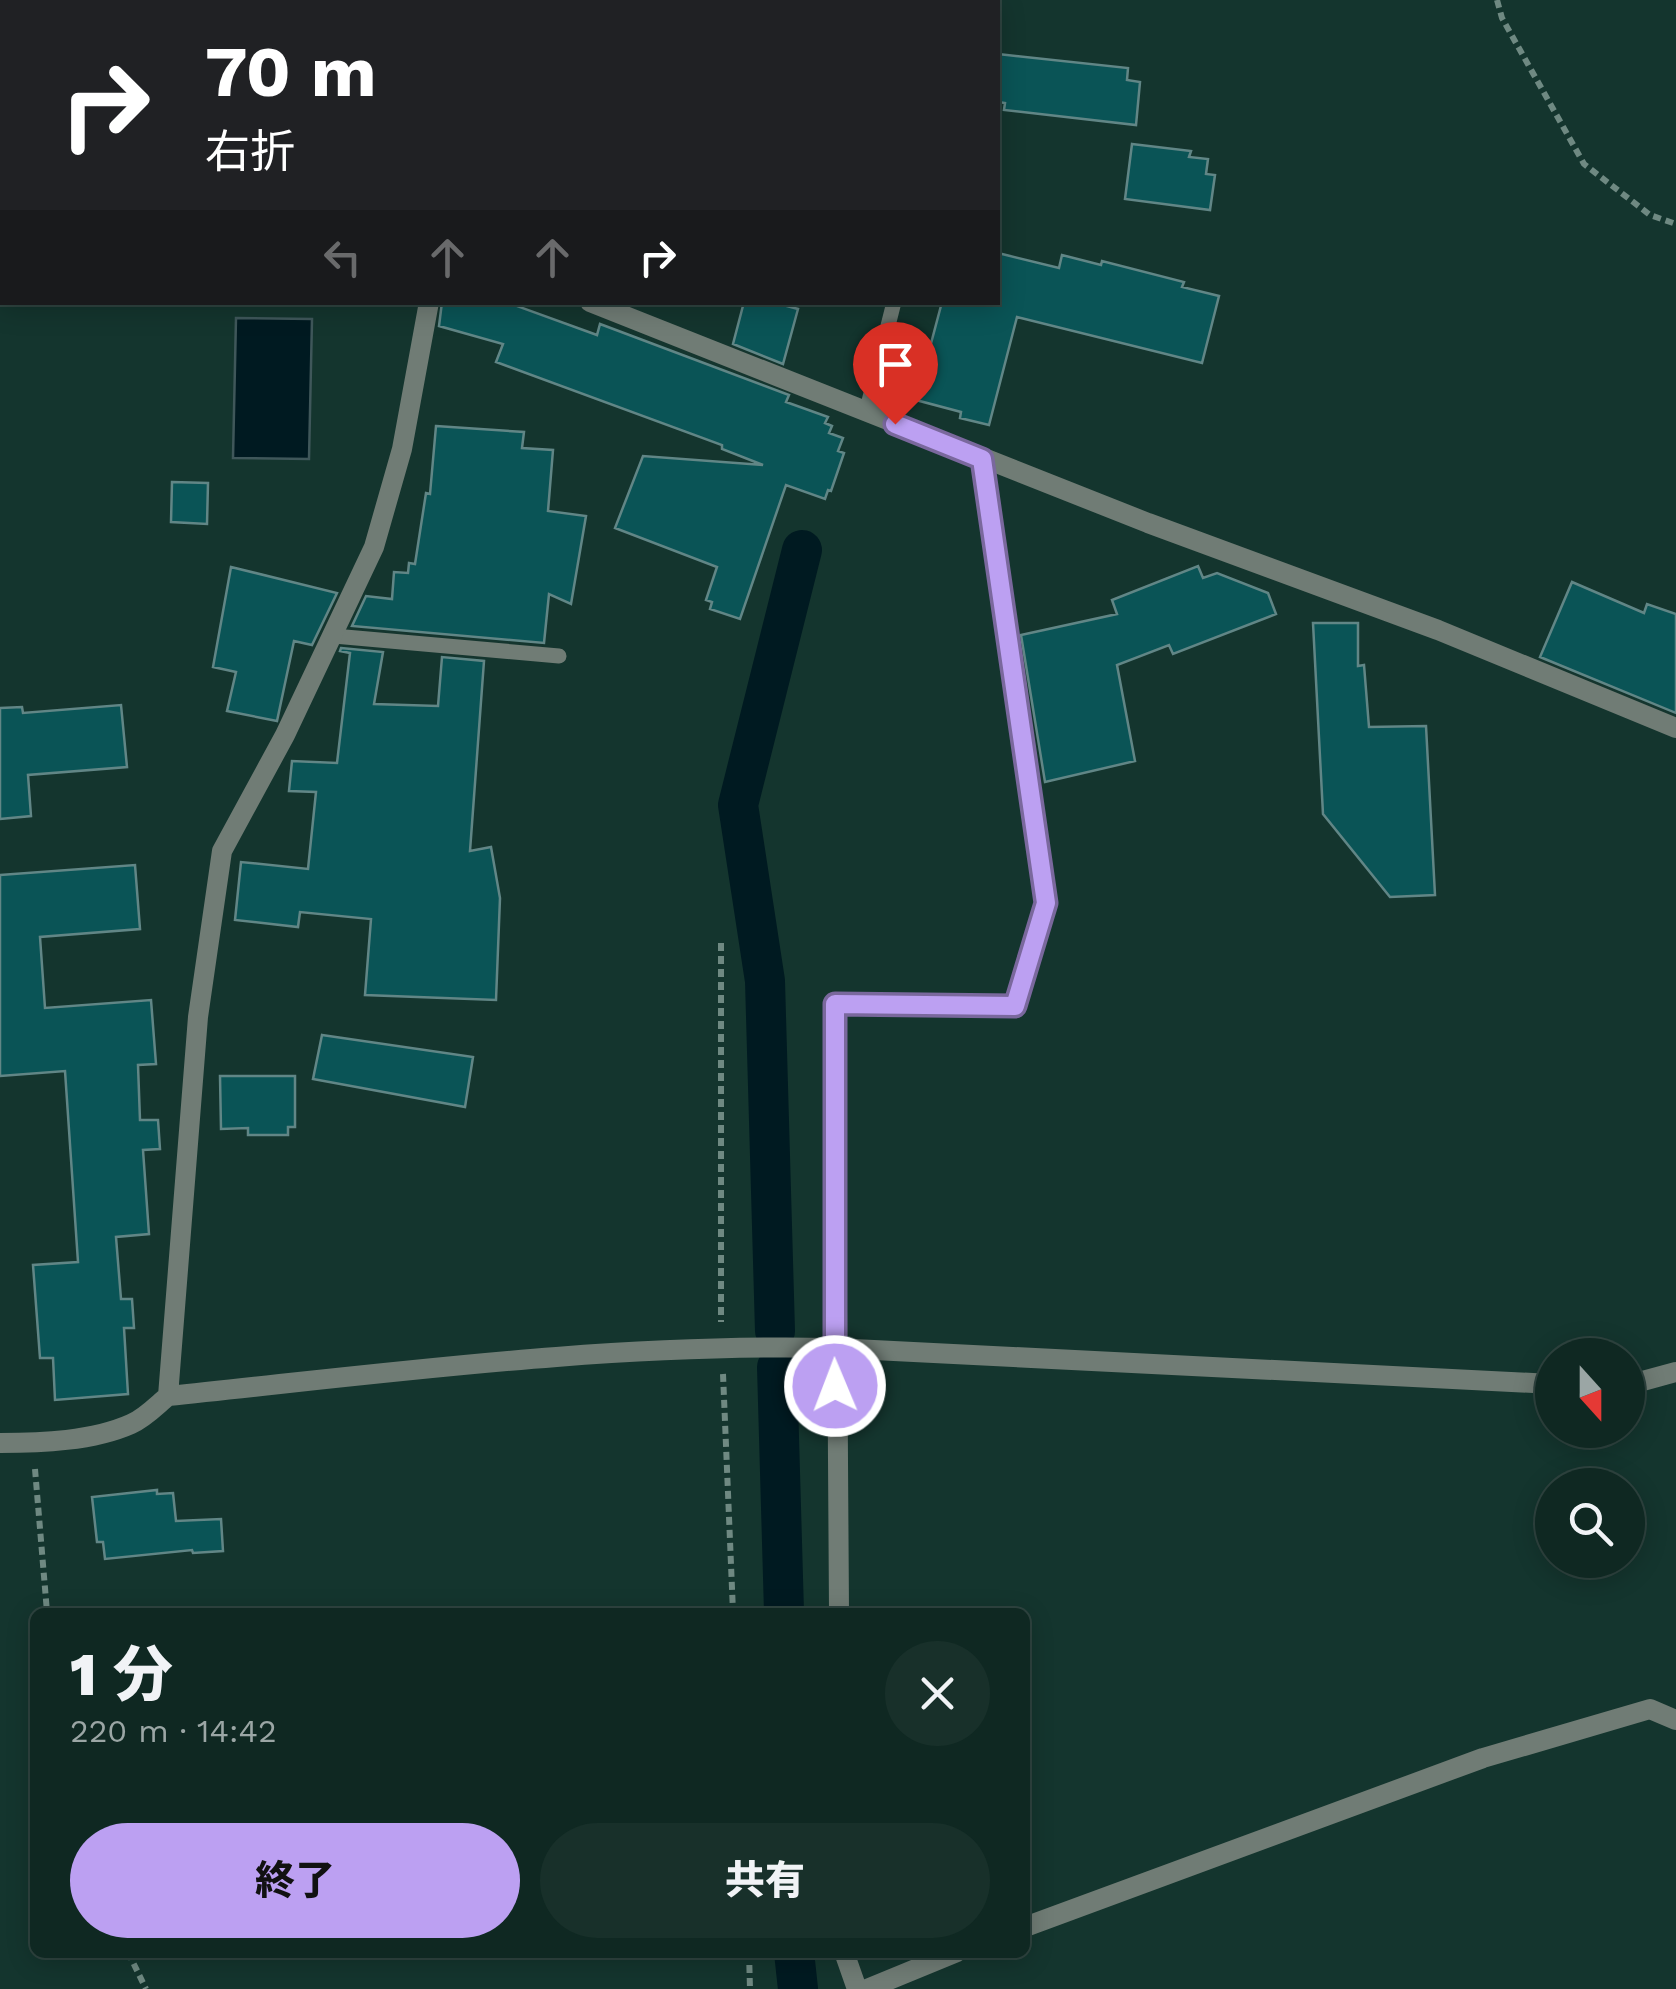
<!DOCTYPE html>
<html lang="ja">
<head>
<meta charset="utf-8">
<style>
  :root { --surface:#0f2822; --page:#18302a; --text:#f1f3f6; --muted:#9ba6a5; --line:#2f4440; --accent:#bca0f2 }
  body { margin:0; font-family:"Work Sans","Noto Sans JP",sans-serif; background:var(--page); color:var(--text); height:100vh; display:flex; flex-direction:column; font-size:38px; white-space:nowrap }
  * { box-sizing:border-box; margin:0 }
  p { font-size:32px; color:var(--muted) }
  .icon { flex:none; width:55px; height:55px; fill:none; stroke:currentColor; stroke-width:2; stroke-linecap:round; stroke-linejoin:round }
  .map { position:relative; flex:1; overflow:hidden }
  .details { position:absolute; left:30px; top:1608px; width:1000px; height:350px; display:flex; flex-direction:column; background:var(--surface); border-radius:15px; box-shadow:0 5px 25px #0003,0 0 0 2px var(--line) }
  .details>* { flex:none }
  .hud { position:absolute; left:0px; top:0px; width:1000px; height:305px; box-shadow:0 5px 25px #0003,0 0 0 2px var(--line); background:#202124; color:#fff; overflow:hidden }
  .needle { width:65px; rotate:159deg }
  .fabs { position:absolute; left:1535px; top:1338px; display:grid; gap:20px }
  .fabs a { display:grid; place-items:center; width:110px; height:110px; border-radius:50%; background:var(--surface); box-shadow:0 5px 25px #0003,0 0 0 2px var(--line); font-size:50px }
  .pin { position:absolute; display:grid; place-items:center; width:85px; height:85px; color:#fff; margin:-102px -42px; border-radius:50% 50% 50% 0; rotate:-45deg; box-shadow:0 0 10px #0007 }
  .pin .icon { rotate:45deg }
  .me { position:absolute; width:110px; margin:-55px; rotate:359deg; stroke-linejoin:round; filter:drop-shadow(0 0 8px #0008) }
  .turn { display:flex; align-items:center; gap:35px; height:210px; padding:0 40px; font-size:45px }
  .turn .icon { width:130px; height:130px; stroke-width:2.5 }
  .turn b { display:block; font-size:70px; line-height:85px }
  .lanes { display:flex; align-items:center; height:95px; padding:0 40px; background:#0003; justify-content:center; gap:50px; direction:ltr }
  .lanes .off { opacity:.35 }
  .round { display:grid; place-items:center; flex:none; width:105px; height:105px; border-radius:52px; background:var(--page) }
  .head { display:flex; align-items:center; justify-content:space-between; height:170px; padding:0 40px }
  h1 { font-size:60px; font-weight:800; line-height:75px }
  .button { display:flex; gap:20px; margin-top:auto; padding:20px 40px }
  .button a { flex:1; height:115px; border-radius:60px; background:var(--accent); color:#111; font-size:40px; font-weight:800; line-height:115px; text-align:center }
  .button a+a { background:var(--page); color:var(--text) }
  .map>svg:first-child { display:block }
</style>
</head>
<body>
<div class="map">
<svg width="1676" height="1989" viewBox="0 0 1676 1989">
  <rect width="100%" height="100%" fill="#14352e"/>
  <path fill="#001a21" stroke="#3f575a" stroke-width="2.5" d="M236,318l76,1 -3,140 -76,-1z"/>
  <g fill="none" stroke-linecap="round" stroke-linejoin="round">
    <path stroke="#001a21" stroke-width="40" d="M775,1331l-10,-350 -27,-176 64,-255
      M777,1367l7,245
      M794,1952l4,37"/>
  </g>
  <path fill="#0a5456" stroke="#618686" stroke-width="2.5" d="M998,54l130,14 -1,12 13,2 -4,43 -132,-15 1,-7 -7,-1z
    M1132,144l59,7 -2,6 19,2 -2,15 9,1 -5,35 -85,-11z
    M998,253l61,15 3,-13 39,10 1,-4 82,21 -2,5 37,9 -17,67 -185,-46 -28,108 -29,-7 1,-6 -45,-12 26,-98h56z
    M442,302h64l91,33 3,-11 189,71 -3,7 42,15 -3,6 7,3 -3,7 14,5 -5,13 6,2 -13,38 -3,-1 -3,9 -39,-14 -46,134 -30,-10 2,-7 -6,-2 11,-33 -102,-39 28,-72 120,9 -41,-16v-4l-226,-83 7,-18 -64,-18z
    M744,302h28l26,7 -15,55 -50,-20z
    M436,426l88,6 -2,16 31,2 -5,61 38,5 -15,88 -22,-10 -5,49 -192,-17 14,-30 26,3 2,-27 14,1 1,-10 6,1 11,-71 4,1z
    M172,482l36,1 -1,41 -36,-2z
    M1198,566l5,12 14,-5 51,20 8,21 -103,40 -4,-9 -52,20 18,96 -90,21 -24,-147 96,-21 -5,-14z
    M231,567l106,26 -25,52 -18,-4 -17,80 -50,-10 9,-39 -23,-5z
    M1572,582l72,31 3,-9 29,10v99l-136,-56z
    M1313,623h45v43l6,-1 5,62 57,-1 9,169 -45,2 -67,-83z
    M341,648l42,4 -9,52 64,2 4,-49 42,4 -14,190 21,-4 9,51 -4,102 -131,-5 6,-76 -71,-7 -2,15 -63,-7 6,-58 67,7 8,-77 -27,-1 3,-30 45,2 13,-110 -10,-2z
    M121,705l6,62 -99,8 3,41 -31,3v-111l22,-1 1,6z
    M135,865l5,64 -100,8 5,71 106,-8 5,64 -18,1 2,55h18l2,29 -17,1 6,84 -33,3 5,62h11l2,29h-10l4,66 -73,6 -2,-42h-13l-7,-93 45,-3 -13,-191 -65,5v-201z
    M322,1035l151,22 -8,50 -152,-28z
    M220,1076h75v51h-7v8h-40v-7l-27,1z
    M157,1490v4l16,-1 3,28 45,-2 2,32 -30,2 -1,-3 -87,9 -2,-17h-6l-5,-45z"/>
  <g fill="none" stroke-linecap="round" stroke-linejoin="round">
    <path stroke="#6f8982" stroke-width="6" stroke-dasharray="8 5" stroke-linecap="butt" d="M1497,0l5,18 82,146 66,51 26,9
      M721,943v379
      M723,1374l10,238
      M35,1469l12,143
      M128,1952l18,37
      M749,1952l1,37"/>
    <path stroke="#707c75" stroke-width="15" d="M965,2v-2
      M866,413l28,-111
      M334,636l225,20"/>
    <path stroke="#707c75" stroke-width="20" d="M408,0v2
      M590,302l558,221 290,107 238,98
      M1628,1385l48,-13
      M168,1396l30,-379 24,-166 63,-116 89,-188 28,-98 27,-147
      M0,1443c41,0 93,-2 131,-19 14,-6 26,-19 37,-28 222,-23 443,-53 666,-48l718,36
      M839,1612l-4,-608 180,2 31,-103 -64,-444
      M1025,1927l458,-169 167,-49 26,11
      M844,1952l13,37
      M867,1989l90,-37"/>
  </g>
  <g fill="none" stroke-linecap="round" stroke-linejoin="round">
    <g stroke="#7a689d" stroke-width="25">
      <path id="route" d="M835,1386v-382l180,2 31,-103 -64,-444 -87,-35"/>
    </g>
    <use href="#route" stroke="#bca0f2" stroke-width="18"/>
  </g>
</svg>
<div class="fabs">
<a><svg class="needle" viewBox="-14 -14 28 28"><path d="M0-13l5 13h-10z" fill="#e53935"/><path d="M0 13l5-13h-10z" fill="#9ba6a5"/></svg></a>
<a><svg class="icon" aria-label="search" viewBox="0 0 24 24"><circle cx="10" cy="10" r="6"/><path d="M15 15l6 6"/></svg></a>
</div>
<div class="pin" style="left:895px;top:424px;background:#d93025"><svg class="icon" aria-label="arrive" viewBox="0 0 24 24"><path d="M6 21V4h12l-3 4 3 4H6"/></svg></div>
<svg class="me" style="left:835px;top:1386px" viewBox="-20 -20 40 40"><circle r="17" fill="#bca0f2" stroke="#fff" stroke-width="3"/><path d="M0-11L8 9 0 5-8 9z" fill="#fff"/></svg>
<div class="hud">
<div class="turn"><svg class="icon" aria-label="right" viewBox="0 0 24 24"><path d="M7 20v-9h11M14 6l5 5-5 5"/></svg><div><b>70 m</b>右折</div></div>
<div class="lanes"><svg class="icon off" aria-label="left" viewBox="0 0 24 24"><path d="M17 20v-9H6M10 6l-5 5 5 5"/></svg><svg class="icon off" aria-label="ahead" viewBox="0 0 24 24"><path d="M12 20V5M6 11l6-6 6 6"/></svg><svg class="icon off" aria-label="ahead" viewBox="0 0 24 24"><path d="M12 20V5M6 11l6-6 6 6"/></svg><svg class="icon" aria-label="right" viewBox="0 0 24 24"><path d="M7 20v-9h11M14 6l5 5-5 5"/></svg></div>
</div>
<section class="details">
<div class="head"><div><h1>1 分</h1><p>220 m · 14:42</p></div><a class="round"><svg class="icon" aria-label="close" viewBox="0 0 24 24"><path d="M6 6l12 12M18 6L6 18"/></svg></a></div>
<div class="button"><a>終了</a><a>共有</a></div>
</section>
</div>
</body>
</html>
